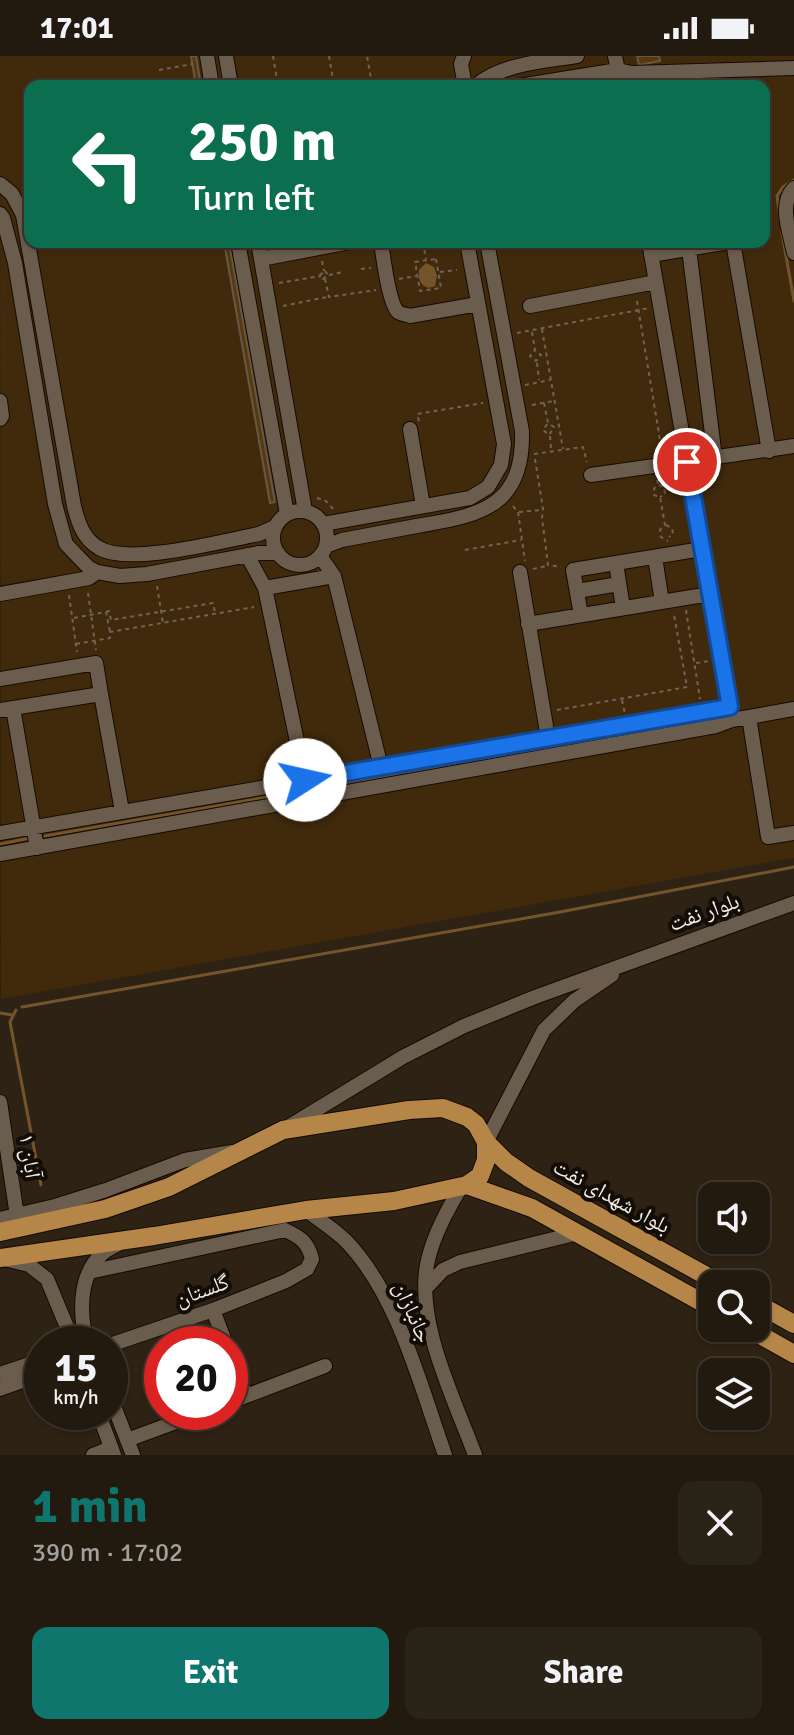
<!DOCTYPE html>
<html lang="en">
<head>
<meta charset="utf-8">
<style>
  :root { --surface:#221a0f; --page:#2a2318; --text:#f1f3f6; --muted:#a2a19e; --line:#3f382f; --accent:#0f766e }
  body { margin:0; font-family:Signika,"Noto Naskh Arabic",sans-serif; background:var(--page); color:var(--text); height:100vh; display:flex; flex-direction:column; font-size:30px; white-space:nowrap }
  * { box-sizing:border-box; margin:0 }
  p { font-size:26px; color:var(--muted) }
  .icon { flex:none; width:44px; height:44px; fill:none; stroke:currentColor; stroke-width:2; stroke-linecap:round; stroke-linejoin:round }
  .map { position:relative; height:1399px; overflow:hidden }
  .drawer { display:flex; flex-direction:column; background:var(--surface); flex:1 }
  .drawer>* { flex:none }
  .banner { position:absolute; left:24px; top:24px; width:746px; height:168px; border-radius:16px; box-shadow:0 2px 6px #0004,0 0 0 2px var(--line); background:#0b6e4f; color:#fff; overflow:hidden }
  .tools { position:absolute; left:698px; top:1126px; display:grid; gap:16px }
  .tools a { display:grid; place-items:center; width:72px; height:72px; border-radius:16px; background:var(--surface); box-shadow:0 2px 6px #0004,0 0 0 2px var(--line); font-size:40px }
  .speed { position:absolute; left:24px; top:1270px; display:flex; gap:16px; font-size:40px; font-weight:700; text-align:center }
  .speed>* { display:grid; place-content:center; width:104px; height:104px; border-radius:50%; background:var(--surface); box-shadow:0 2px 6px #0004,0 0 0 2px var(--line); line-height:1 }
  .speed small { font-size:20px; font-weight:400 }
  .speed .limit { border:12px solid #d22; background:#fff; color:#111 }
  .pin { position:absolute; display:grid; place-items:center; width:68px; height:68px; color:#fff; margin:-34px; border:4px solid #fff; border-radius:50%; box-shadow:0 2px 8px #0007 }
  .me { position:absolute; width:88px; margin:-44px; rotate:80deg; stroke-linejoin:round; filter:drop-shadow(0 0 6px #0008) }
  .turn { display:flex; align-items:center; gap:28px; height:168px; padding:0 32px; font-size:36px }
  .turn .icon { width:104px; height:104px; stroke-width:2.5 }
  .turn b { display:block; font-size:56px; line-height:68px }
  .round { display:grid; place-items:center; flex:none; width:84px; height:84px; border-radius:16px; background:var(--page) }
  .summary { display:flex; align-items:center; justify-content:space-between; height:136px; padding:0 32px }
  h1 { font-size:48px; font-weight:700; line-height:60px; color:var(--accent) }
  .button { display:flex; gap:16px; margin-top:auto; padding:16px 32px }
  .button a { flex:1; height:92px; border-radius:16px; background:var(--accent); color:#fff; font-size:32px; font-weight:700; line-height:92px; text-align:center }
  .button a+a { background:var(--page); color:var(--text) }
  .status { display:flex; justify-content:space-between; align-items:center; height:56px; padding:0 40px; background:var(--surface); direction:ltr }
  .status svg { height:22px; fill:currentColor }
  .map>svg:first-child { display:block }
</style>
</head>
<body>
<div class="status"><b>17:01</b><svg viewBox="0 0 49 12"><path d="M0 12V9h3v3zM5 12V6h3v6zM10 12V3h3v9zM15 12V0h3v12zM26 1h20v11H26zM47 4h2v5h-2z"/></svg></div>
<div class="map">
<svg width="794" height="1399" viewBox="0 0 794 1399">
  <rect width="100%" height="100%" fill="#2e2214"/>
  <path fill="#412a0c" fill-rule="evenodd" d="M0,0h794v802l-793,141zM30,30h734v156h-734z"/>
  <path fill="#75542b" d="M426,207l8,4 3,9 -2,10 -6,2c-9,-2 -11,-10 -10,-18z"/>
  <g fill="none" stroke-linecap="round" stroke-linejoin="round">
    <path stroke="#75542b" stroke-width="3" d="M780,162l-3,-22 6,-9 11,-7
      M782,177l12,68
      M45,780l660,-116
      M0,788l30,-6
      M22,951l538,-95 234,-45
      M16,954l-6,12 31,163
      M0,957l12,2"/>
  </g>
  <path fill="#58390c" stroke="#665848" stroke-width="2" d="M191,0h5l5,30h-5z
    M637,0h22l1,5 -21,4z
    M224,186h5l46,260 -5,1z"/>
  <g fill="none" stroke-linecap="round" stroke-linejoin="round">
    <g stroke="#160b01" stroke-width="16">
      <path id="minor" d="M207,0l5,30
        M226,0l5,30
        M464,0l-3,8 4,22
        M615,0l6,30
        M475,30c29,-23 66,-24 102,-30
        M519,30l99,-16 14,3 162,-5
        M0,128l12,10 11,21 51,291c4,16 9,33 25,42 30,18 123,-7 160,-14l16,-7
        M794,132c-16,16 -4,45 0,65
        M0,158l3,4 12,45 40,241 11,40 22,23 9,5 23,4 27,-2 112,-21h19
        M238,186l49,272
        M258,186l47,269
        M381,186c2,14 8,62 17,70 3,2 9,3 12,4l68,-12
        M649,186l82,473
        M733,186l36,209
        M689,193l26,209
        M651,199l78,-13
        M261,203l89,-17
        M530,250l126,-24
        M0,345l2,15 -2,3
        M410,373l13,77
        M591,419l203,-29
        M273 482a27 27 0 1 1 54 0a27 27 0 1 1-54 0Z
        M323,468l147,-26 18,-11 13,-22 3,-21 -37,-202
        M326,490l16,-6c27,-5 53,-10 80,-15 62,-10 102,-21 100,-94l-35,-189
        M247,499l18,33 40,192
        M320,500l14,20 47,191
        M655,501l7,45
        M616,507l7,45
        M520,516l28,166
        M265,532l69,-12
        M577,535l42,-7
        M0,538l89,-16 8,-6
        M581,559l-8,-45 129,-21
        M528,568l182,-30
        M0,623l96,-16 5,31 -101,16
        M101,638l21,117
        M13,652l24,140
        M749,661l19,120 26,-4
        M0,777l730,-126
        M0,798l716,-128 16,-6 62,-11
        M0,1046l17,114
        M288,1071l115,-70 61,-31 71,-29 259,-94
        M486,1086l58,-112 30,-29 38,-26
        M461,1131c-13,22 -27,47 -33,73 -14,60 26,138 47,195
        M306,1154c13,10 28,19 40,31 52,54 74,144 99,214
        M0,1163l55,-13 51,-16 79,-30 47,-8
        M4,1203l25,6 18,14 27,65
        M89,1216l196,-42c15,7 23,12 27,29l-5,10 -21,12 -73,29 -103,35
        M426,1232l17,-18 17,-8 118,-29
        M213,1254l13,34
        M88,1288c-9,-27 -10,-69 14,-90 4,-4 11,-7 16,-10
        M230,1298l16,42
        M0,1318l42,-14
        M0,1333l42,-15
        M110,1340l23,59
        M230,1346l95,-36
        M98,1356l16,43
        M127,1384l76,-28
        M93,1399l18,-7"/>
    </g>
    <g stroke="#160b01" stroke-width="20">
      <path id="major" d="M486,1086l20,20 23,16 192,106
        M467,1129l65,23 180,100
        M0,1176l105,-23 64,-22 114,-57 126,-20 34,-2 24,9 9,7 10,18v18l-6,16 -13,9 -73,16 -88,9 -152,26 -154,22
        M756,1247l38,21
        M748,1272l46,26"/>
    </g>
    <path stroke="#6e6457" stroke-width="2" stroke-dasharray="4 4" stroke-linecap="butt" d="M273,0l5,30
      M329,0l5,29
      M159,14l34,-6
      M334,29l37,-6 -4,-23
      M441,30l9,-2
      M423,186l3,17
      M436,203l5,29 -21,3 -5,-29z
      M322,205l2,10
      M361,213l10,-1
      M325,215l3,4 -5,4 -3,-4z
      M440,216l17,-2
      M329,219l14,-3
      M325,223l4,18 47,-7
      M399,223l17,-3
      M279,227l42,-7
      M637,245l25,151
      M283,250l44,-9
      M542,273l21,120
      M532,276l3,18 -5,6 6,5 5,-6 -6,-5
      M517,277l132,-25
      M537,307l2,17
      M525,329l25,-5
      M544,347l4,20 6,4 -5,8 -6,-5 5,-7
      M532,349l22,-4
      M419,365l-2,-7 66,-11
      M550,380l1,13
      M534,398l49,-7 4,15
      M535,403l8,50 -1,9 6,47 13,2
      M657,424l1,4 -4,5v6l6,2 5,28 -5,5 1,7 7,4
      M659,429l5,2 1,7 -5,3
      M317,442l9,3 8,9
      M513,450l5,6 7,49
      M519,456l22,-2
      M666,469l6,3 1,6 -4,3
      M465,494l56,-10
      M533,513l13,-3
      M157,530l6,37
      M88,537l8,57
      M69,539l8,57
      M686,554l14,89
      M106,556l3,-1 2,9 102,-17 2,9
      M74,562l32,-6 4,20
      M76,588l34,-6v-6l144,-25
      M696,607l13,-2
      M622,644l3,14
      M557,654l130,-23 -13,-72"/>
    <use href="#minor" stroke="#6b5d4d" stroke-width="14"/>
    <use href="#major" stroke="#b58648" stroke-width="18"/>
  </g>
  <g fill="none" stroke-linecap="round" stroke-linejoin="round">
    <g stroke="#114b97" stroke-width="20">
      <path id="route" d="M305,724l425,-73 -43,-245"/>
    </g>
    <use href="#route" stroke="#1a73e8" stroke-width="14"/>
  </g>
  <g text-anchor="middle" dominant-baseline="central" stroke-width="8" stroke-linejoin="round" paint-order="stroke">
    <g font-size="22" fill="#f5ede4" stroke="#120d07">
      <text transform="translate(704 856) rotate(-20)">بلوار نفت</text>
      <text transform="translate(30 1100) rotate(81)">آبان ۱</text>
      <text transform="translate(612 1140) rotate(29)">بلوار شهدای نفت</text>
      <text transform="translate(202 1234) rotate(-20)">گلستان</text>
      <text transform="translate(413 1256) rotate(66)">جانبازان</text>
    </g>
  </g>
</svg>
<div class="tools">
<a><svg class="icon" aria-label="sound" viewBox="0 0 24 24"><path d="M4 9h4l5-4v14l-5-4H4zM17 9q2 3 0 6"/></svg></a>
<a><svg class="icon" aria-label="search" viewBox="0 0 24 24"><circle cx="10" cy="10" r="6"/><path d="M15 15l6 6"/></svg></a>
<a><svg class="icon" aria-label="layers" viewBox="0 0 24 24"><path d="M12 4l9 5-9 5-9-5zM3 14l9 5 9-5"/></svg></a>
</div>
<div class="speed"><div>15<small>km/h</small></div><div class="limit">20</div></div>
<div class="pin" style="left:687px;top:406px;background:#d93025"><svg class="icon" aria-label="arrive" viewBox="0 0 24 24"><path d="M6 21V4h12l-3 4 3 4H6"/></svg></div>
<svg class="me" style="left:305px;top:724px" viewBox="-20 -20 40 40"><circle r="19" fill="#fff"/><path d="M0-13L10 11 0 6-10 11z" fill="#1a73e8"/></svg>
<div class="banner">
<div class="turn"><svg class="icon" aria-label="left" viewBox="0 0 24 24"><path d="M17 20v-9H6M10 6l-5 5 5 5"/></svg><div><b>250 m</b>Turn left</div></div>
</div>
</div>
<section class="drawer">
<div class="summary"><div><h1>1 min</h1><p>390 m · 17:02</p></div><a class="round"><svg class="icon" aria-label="close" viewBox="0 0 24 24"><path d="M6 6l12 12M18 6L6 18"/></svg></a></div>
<div class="button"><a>Exit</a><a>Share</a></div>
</section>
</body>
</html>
